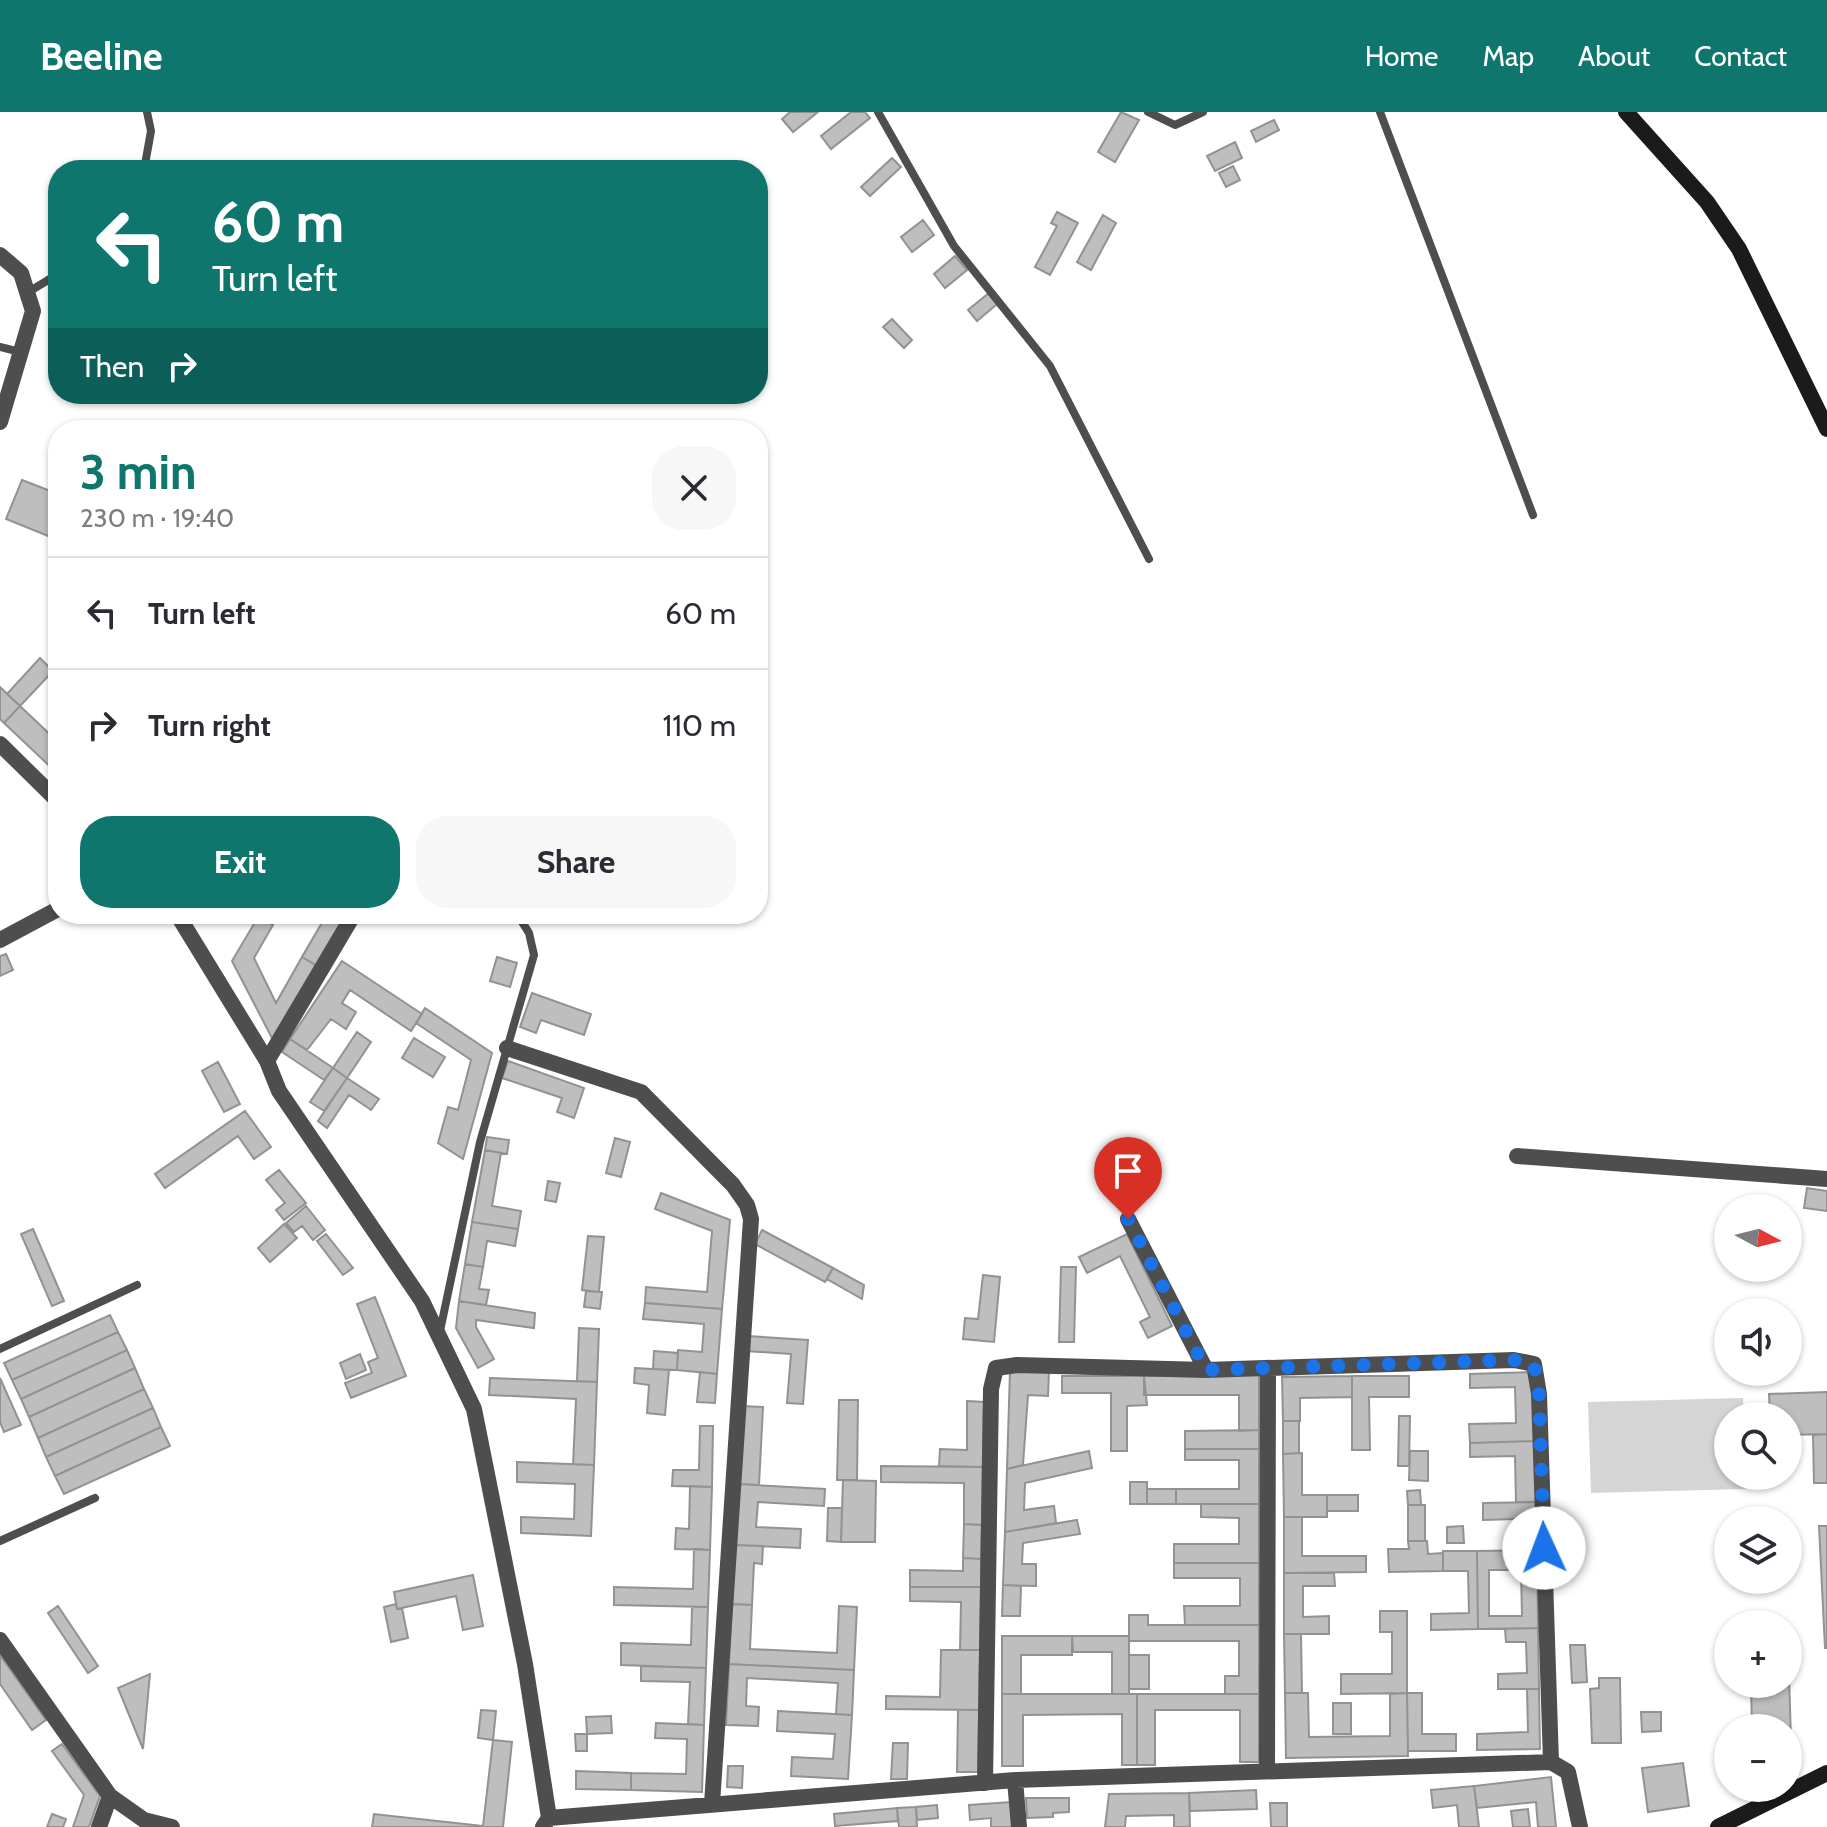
<!DOCTYPE html>
<html lang="en">
<head>
<meta charset="utf-8">
<style>
  :root { --surface:#fff; --page:#f7f7f7; --text:#2b2b33; --muted:#7c7c81; --line:#e1e1e2; --accent:#0f766e }
  body { margin:0; font-family:Cabin,sans-serif; background:var(--page); color:var(--text); height:100vh; display:flex; flex-direction:column; font-size:30px; white-space:nowrap }
  * { box-sizing:border-box; margin:0 }
  p { font-size:26px; color:var(--muted) }
  .icon { flex:none; width:44px; height:44px; fill:none; stroke:currentColor; stroke-width:2; stroke-linecap:round; stroke-linejoin:round }
  .map { position:relative; flex:1; overflow:hidden }
  .details { position:absolute; left:48px; top:308px; width:720px; height:504px; display:flex; flex-direction:column; background:var(--surface); border-radius:32px; box-shadow:0 2px 6px #0004 }
  .details>* { flex:none }
  .banner { position:absolute; left:48px; top:48px; width:720px; height:244px; border-radius:32px; box-shadow:0 2px 6px #0004; background:#0f766e; color:#fff; overflow:hidden }
  .needle { width:52px; rotate:97deg }
  .tools { position:absolute; left:1714px; top:1082px; display:grid; gap:16px }
  .tools a { display:grid; place-items:center; width:88px; height:88px; border-radius:50%; background:var(--surface); box-shadow:0 2px 6px #0004; font-size:40px }
  .pin { position:absolute; display:grid; place-items:center; width:68px; height:68px; color:#fff; margin:-82px -34px; border-radius:50% 50% 50% 0; rotate:-45deg; box-shadow:0 0 8px #0007 }
  .pin .icon { rotate:45deg }
  .me { position:absolute; width:88px; margin:-44px; rotate:358deg; stroke-linejoin:round; filter:drop-shadow(0 0 6px #0008) }
  .turn { display:flex; align-items:center; gap:28px; height:168px; padding:0 32px; font-size:36px }
  .turn .icon { width:104px; height:104px; stroke-width:2.5 }
  .turn b { display:block; font-size:56px; line-height:68px }
  .then { display:flex; align-items:center; height:76px; padding:0 32px; background:#0003; gap:16px; font-size:30px }
  .round { display:grid; place-items:center; flex:none; width:84px; height:84px; border-radius:32px; background:var(--page) }
  .head { display:flex; align-items:center; justify-content:space-between; height:136px; padding:0 32px }
  h1 { font-size:48px; font-weight:700; line-height:60px; color:var(--accent) }
  .primary-button { display:flex; gap:16px; margin-top:auto; padding:16px 32px }
  .primary-button a { flex:1; height:92px; border-radius:32px; background:var(--accent); color:#fff; font-size:32px; font-weight:700; line-height:92px; text-align:center }
  .primary-button a+a { background:var(--page); color:var(--text) }
  ul { padding:0; list-style:none }
  li { display:flex; align-items:center; gap:24px; height:112px; padding:0 32px; border-top:2px solid var(--line) }
  li div { flex:1 }
  li b { display:block; font-size:30px }
  li em { font-style:normal }
  header { display:flex; align-items:center; gap:48px; box-sizing:border-box; height:112px; padding:0 40px; background:var(--accent); color:#fff }
  header strong { font-size:38px }
  nav { display:flex; gap:44px; margin-inline-start:auto; font-size:28px }
  .map>svg:first-child { display:block }
</style>
</head>
<body>
<header>
<strong>Beeline</strong>
<nav><a>Home</a><a>Map</a><a>About</a><a>Contact</a></nav>
</header>
<div class="map">
<svg width="1827" height="1715" viewBox="0 0 1827 1715">
  <rect width="100%" height="100%" fill="#fff"/>
  <path fill="#d5d5d5" d="M1743,1286l1,18h-16v60h17v13l-154,4 -3,-91z"/>
  <path fill="#bebebe" stroke="#929292" stroke-width="2" fill-rule="evenodd" d="M790,0h28l-25,20 -11,-13z
    M851,0h14l5,6 -39,31 -10,-13z
    M1121,0l18,8 -24,42 -17,-10z
    M1274,8l5,10 -23,12 -5,-11z
    M1235,30l7,16 -27,13 -8,-15z
    M892,46l9,9 -31,29 -9,-9z
    M1233,54l7,14 -14,7 -7,-14z
    M1057,100l21,11 -28,52 -15,-8 22,-41 -6,-3z
    M1103,103l13,8 -25,47 -14,-8z
    M923,108l11,15 -22,17 -11,-15z
    M955,144l12,14 -22,18 -11,-14z
    M989,181l8,11 -20,17 -9,-11z
    M892,207l20,21 -8,8 -21,-21z
    M22,368l36,14v46l-52,-21z
    M40,546l13,13 -33,35 -13,-12z
    M0,575l20,19 -16,17 -4,-4z
    M20,594l38,36v32l-54,-51z
    M327,802h22l-30,53 -17,-10z
    M258,805l15,8 -19,33 22,45 26,-46 17,10 -45,75 -42,-81z
    M6,842l7,16 -13,6v-20z
    M497,845l20,6 -7,24 -20,-6z
    M342,849l80,53 -11,17 -61,-41 -8,13 14,9 -10,17 -15,-10 -24,31 -17,-11z
    M532,881l59,21 -7,21 -43,-15 -5,13 -16,-6z
    M425,896l67,45 -29,106 -25,-16 10,-36 10,3 13,-50 -55,-37z
    M357,920l14,10 -24,36 -14,-10z
    M414,926l31,19 -12,20 -31,-19z
    M290,927l43,29 -9,12 -42,-28z
    M508,949l76,27 -10,30 -17,-6 5,-14 -60,-20z
    M218,950l22,42 -16,8 -22,-41z
    M333,956l14,10 -23,33 -14,-9z
    M347,966l32,21 -8,11 -22,-15 -22,33 -9,-7z
    M245,999l26,36 -17,12 -16,-23 -73,52 -10,-14z
    M487,1025l22,3 -2,14 -22,-4z
    M615,1026l15,4 -9,35 -15,-4z
    M485,1038l16,3 -9,53 29,5 -3,18 -46,-7z
    M279,1058l27,33 -22,17 -8,-10 9,-7 -19,-23z
    M548,1069l12,2 -4,19 -11,-2z
    M1807,1076l20,3v20l-23,-3z
    M661,1081l69,27 -8,89 -77,-6 1,-16 61,5 5,-61 -57,-22z
    M306,1094l19,24 -12,10 -11,-14 -8,6 -8,-9z
    M472,1110l46,7 -3,17 -28,-5 -4,26 -18,-3z
    M284,1112l13,14 -27,24 -12,-14z
    M33,1117l31,72 -12,5 -31,-72z
    M762,1118l71,38 -8,14 -70,-38z
    M326,1122l27,34 -10,7 -26,-34z
    M1127,1122l45,92 -24,12 -8,-16 10,-5 -30,-61 -33,17 -8,-16z
    M588,1124l16,1 -5,55 -17,-2z
    M465,1152l18,3 -4,22 10,1 -3,15 -27,-4z
    M1061,1155h15l-2,75h-15z
    M833,1156l31,17 -2,14 -35,-20z
    M983,1163l17,2 -6,65 -31,-3 2,-21 13,1z
    M586,1179l16,1 -2,17 -16,-2z
    M375,1185l31,79 -55,22 -6,-15 27,-10 -4,-11 10,-4 -21,-54z
    M459,1189l76,12 -1,15 -58,-8v7l18,32 -16,9 -22,-40z
    M645,1191l77,6 -5,65 -40,-4 1,-20 24,2 2,-28 -61,-5z
    M110,1203l8,17 -106,48 -8,-17z
    M579,1216l20,1 -2,53 -20,-1z
    M118,1220l9,18 -106,49 -9,-19z
    M747,1224l61,4 -5,64 -16,-1 4,-49 -45,-3z
    M127,1238l8,18 -106,49 -8,-18z
    M654,1239l24,2 -1,17 -24,-1z
    M360,1242l6,16 -20,9 -6,-16z
    M135,1256l9,21 -106,49 -9,-21z
    M635,1256l34,2 -4,45 -18,-2 2,-28 -15,-2z
    M1010,1259l39,1 -1,24 -20,-1 -5,70 -16,4z
    M700,1260l17,2 -2,29 -18,-1z
    M1534,1260l1,69 -65,2 -1,-19 47,-1 -1,-36 -45,1v-14z
    M1259,1263v55l-20,1v-36h-95v-19z
    M1062,1264h82l3,29 -20,1v45h-16v-58h-49z
    M1352,1264v21l-52,1v23h-17l-1,-44z
    M1352,1264h57v21h-40l1,53h-18z
    M0,1266l21,47 -17,7 -4,-10z
    M490,1266l107,4 -3,83h-21l3,-66 -87,-4z
    M144,1277l9,19 -107,49 -8,-19z
    M1827,1280v42l-39,1v-19h-18l-1,-22z
    M839,1288h19l-1,80h-20z
    M967,1289l17,1 -1,65 -44,-1 1,-17 27,1z
    M741,1294l22,1 -4,78 -21,-1z
    M153,1296l8,19 -106,49 -9,-19z
    M1399,1304h11l-1,50h-11z
    M1283,1309h16v32l-16,1z
    M700,1314h13l-1,61 -40,-1 1,-16h26z
    M161,1315l9,19 -106,48 -9,-18z
    M1259,1318v19h-74v-18z
    M1827,1322v49h-13l-1,-48z
    M1535,1329l1,61h-20l-1,-46 -45,1v-14z
    M1185,1337h74v55h-83v-15h63v-29h-54z
    M1089,1339l3,17 -67,15 -1,27 30,-4 2,17 -51,9 2,-63z
    M1410,1339h18v30l-19,-1z
    M1302,1341v42h25v22h-43l-1,-63z
    M517,1350l77,3 -3,71 -70,-3v-16l53,2 1,-35 -58,-2z
    M881,1354l102,1 -1,58 -18,-1v-41l-83,-1z
    M843,1368l33,1 -1,61h-34z
    M1130,1370h17v22h-17z
    M738,1372l87,5 -1,17 -66,-4 -2,25 45,2 -1,19 -65,-3z
    M690,1374l22,1 -2,63 -35,-1 1,-21 13,1z
    M1147,1377h29v15h-29z
    M1420,1378l1,15h-13l-1,-14z
    M1327,1383h31v16h-31z
    M1536,1390l1,48h-20v-31l-34,1v-17z
    M1201,1392h58v59h-85v-19h65v-26l-38,-1z
    M1408,1393h17v36h-17z
    M828,1396h14l-1,34 -14,-1z
    M1284,1405h18v39h64v16l-82,1z
    M1077,1408l3,14 -57,9 -1,21h14v22l-33,-1 2,-53z
    M964,1412l18,1 -1,34 -18,-1z
    M1463,1414l1,17h-17v-16z
    M1819,1414h8v122h-2z
    M1408,1429h19l1,13 15,-1v18l-54,1 -1,-23h21z
    M735,1433l28,1 -1,18 -8,-1 -2,42 -20,-1z
    M694,1437l16,1 -2,57 -94,-2v-18l79,2z
    M1537,1438l1,78 -60,1 -1,-78zM1489,1458h32l1,46h-33z
    M1443,1439h34l1,78 -47,1v-16l38,-1 -1,-42h-25z
    M963,1446l18,1v28h-71v-17l53,1z
    M1174,1451h85v62h-74l-1,-19h56v-28h-66z
    M1284,1461h50l1,13h-32v31l26,-1v18h-45z
    M473,1463l10,51 -20,4 -7,-34 -59,13 -3,-17z
    M1003,1473l18,1 -1,30h-18z
    M910,1475h71l-1,63h-20l1,-48 -51,-1z
    M396,1492l1,5 5,-1 6,30 -17,4 -7,-35z
    M732,1492l20,1 -2,44 87,4 2,-47 18,1 -3,63 -125,-6z
    M58,1494l40,60 -10,7 -40,-60z
    M692,1495h16l-2,61 -85,-3v-22l70,2z
    M1380,1499h27v82l-66,1v-20h51v-42h-12z
    M1129,1503h19v10h111v69h-34v-18h14v-35h-110z
    M1538,1516l1,61h-41v-15l29,-1 -1,-31h-20l-1,-13z
    M1284,1522h17l1,59h-17z
    M1002,1524h70v19h-51v39h-19z
    M1072,1524h57v58h-17v-42h-39z
    M1570,1533h15l2,37 -15,1z
    M941,1538h39l-1,60 -93,-1v-13l54,1z
    M0,1543l46,65 -14,10 -32,-46z
    M1129,1543h20v34h-20z
    M729,1552l125,6 -2,45 -16,-1 2,-31 -91,-5 -1,28 13,1 -1,19 -32,-1z
    M641,1554l65,2 -2,57 -16,-1 2,-42 -49,-1z
    M150,1562l-7,75 -25,-61z
    M1789,1563l2,65h-3v-12h-36l-1,-44h37z
    M1599,1566h21l1,65h-29l-2,-54 9,-1z
    M1527,1577h12l1,60 -63,1v-16l51,-2z
    M1285,1581h23l1,44 81,-1v-42l17,-1 1,63 -122,2z
    M1407,1581h15v41h34v17h-48z
    M1002,1582h135v71h-15v-51l-99,1v51h-21z
    M1137,1582h122v68h-19v-52h-85v55h-18z
    M1333,1591h18v31h-18z
    M481,1598l15,1 -3,29 -15,-2z
    M958,1598h21l-1,62h-21z
    M778,1599l74,4 -4,64 -57,-3 1,-19 41,2 2,-25 -58,-3z
    M1641,1600h20v19l-19,1z
    M611,1604l1,17 -25,1 -1,-17z
    M656,1611l48,2 -2,67 -71,-2v-17l55,1 1,-35 -32,-1z
    M575,1622h12v17h-11z
    M493,1628l19,2 -9,85h-131l2,-13 109,12z
    M893,1631h15l-1,36h-16z
    M62,1632l38,52 -11,31h-16l11,-32 -32,-44z
    M1683,1651l6,43 -41,6 -6,-44z
    M728,1654h15l-1,22 -15,-1z
    M576,1659l55,2v17l-55,-1z
    M1551,1665l5,50h-18l-2,-25 -59,6 -3,-22z
    M1474,1674l5,41h-20l-2,-22 -24,3 -2,-18z
    M1256,1678l1,19 -67,2 -1,-18z
    M1189,1681l1,34h-16v-12l-48,1 -1,11h-20l4,-33z
    M1026,1686h43v14l-16,1v4l-26,1z
    M1011,1690l2,25h-22v-9l-21,2 -1,-15z
    M1270,1691h17v24h-16z
    M937,1693l1,13 -21,2 -1,-13z
    M916,1695l1,20h-18l-2,-19z
    M897,1696l1,13 -63,5 -1,-12z
    M1528,1697l2,18h-17l-2,-16z
    M52,1702l14,5 -3,8h-16z"/>
  <g fill="none" stroke-linecap="round" stroke-linejoin="round">
    <path stroke="#4e4e4e" stroke-width="8" d="M878,0l76,134 96,120 99,193
      M1148,0l27,13 28,-13
      M1380,0l153,403
      M144,58l7,-39 -4,-19
      M30,179l28,-17
      M0,235l20,5
      M440,1219l40,-189 54,-187 -5,-22 -12,-19
      M0,1237l137,-64
      M0,1429l95,-43"/>
    <path stroke="#4e4e4e" stroke-width="16" d="M0,143l21,18 12,38 -33,111
      M0,632l58,57
      M177,802l90,147 12,30 143,210 52,108 51,255 24,154 -6,9
      M0,828l58,-31
      M507,936l134,44 92,93 14,20 4,14 -39,585
      M267,949l87,-147
      M1517,1044l310,23
      M1128,1107l78,151
      M0,1528l110,156 34,24 28,7
      M1267,1659l1,-401
      M1015,1668l4,47
      M985,1671l6,-394 5,-21 21,-3 189,5 308,-10 20,4 5,30 12,368
      M549,1706l466,-38 536,-18 17,10 12,55
      M99,1715l11,-31"/>
    <path stroke="#1b1b1b" stroke-width="16" d="M1626,0l81,90 32,47 88,180
      M1718,1715l109,-54"/>
  </g>
  <g fill="none" stroke-linecap="round" stroke-linejoin="round">
    <path stroke="#1a73e8" stroke-width="14" stroke-dasharray="0 25.2" d="M1128,1107l78,151 308,-10 20,4 5,30 5,154"/>
  </g>
</svg>
<div class="tools">
<a><svg class="needle" viewBox="-14 -14 28 28"><path d="M0-13l5 13h-10z" fill="#e53935"/><path d="M0 13l5-13h-10z" fill="#7c7c81"/></svg></a>
<a><svg class="icon" aria-label="sound" viewBox="0 0 24 24"><path d="M4 9h4l5-4v14l-5-4H4zM17 9q2 3 0 6"/></svg></a>
<a><svg class="icon" aria-label="search" viewBox="0 0 24 24"><circle cx="10" cy="10" r="6"/><path d="M15 15l6 6"/></svg></a>
<a><svg class="icon" aria-label="layers" viewBox="0 0 24 24"><path d="M12 4l9 5-9 5-9-5zM3 14l9 5 9-5"/></svg></a>
<a>+</a>
<a>−</a>
</div>
<div class="pin" style="left:1128px;top:1107px;background:#d93025"><svg class="icon" aria-label="arrive" viewBox="0 0 24 24"><path d="M6 21V4h12l-3 4 3 4H6"/></svg></div>
<svg class="me" style="left:1544px;top:1436px" viewBox="-20 -20 40 40"><circle r="19" fill="#fff"/><path d="M0-13L10 11 0 6-10 11z" fill="#1a73e8"/></svg>
<div class="banner">
<div class="turn"><svg class="icon" aria-label="left" viewBox="0 0 24 24"><path d="M17 20v-9H6M10 6l-5 5 5 5"/></svg><div><b>60 m</b>Turn left</div></div>
<div class="then">Then<svg class="icon" aria-label="right" viewBox="0 0 24 24"><path d="M7 20v-9h11M14 6l5 5-5 5"/></svg></div>
</div>
<section class="details">
<div class="head"><div><h1>3 min</h1><p>230 m · 19:40</p></div><a class="round"><svg class="icon" aria-label="close" viewBox="0 0 24 24"><path d="M6 6l12 12M18 6L6 18"/></svg></a></div>
<ul>
<li><svg class="icon" aria-label="left" viewBox="0 0 24 24"><path d="M17 20v-9H6M10 6l-5 5 5 5"/></svg><div><b>Turn left</b></div><em>60 m</em></li>
<li><svg class="icon" aria-label="right" viewBox="0 0 24 24"><path d="M7 20v-9h11M14 6l5 5-5 5"/></svg><div><b>Turn right</b></div><em>110 m</em></li>
</ul>
<div class="primary-button"><a>Exit</a><a>Share</a></div>
</section>
</div>
</body>
</html>
